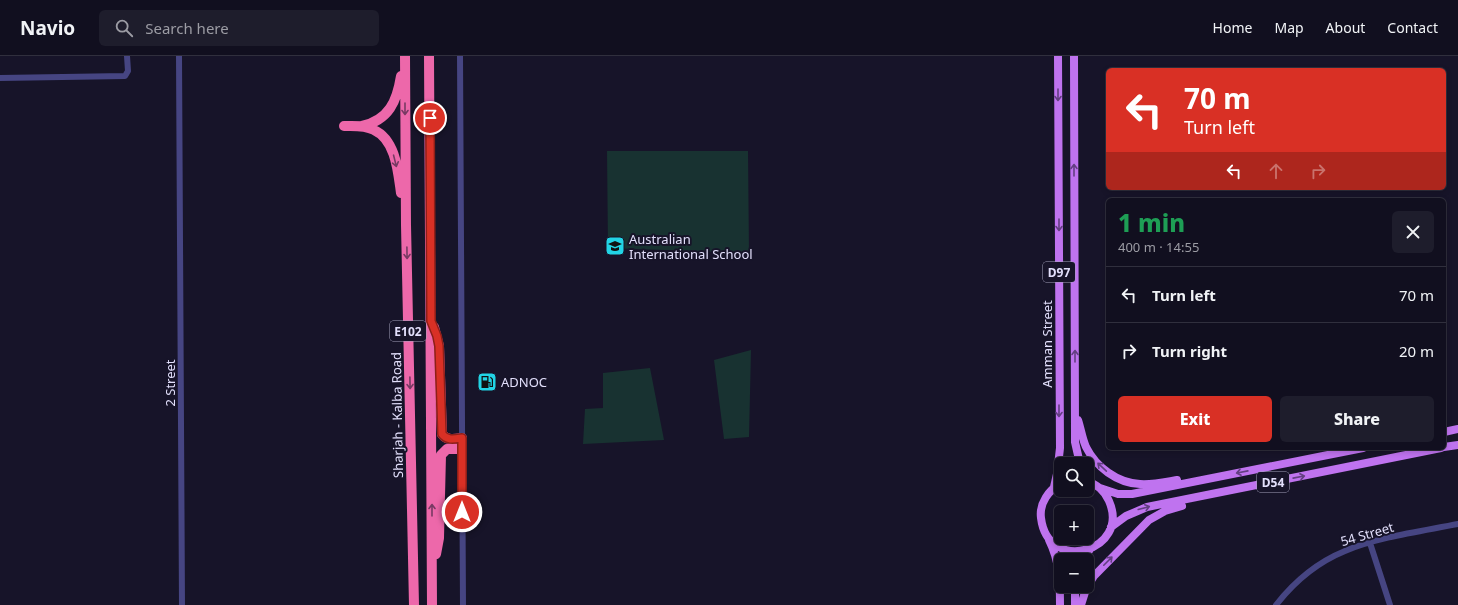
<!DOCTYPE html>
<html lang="en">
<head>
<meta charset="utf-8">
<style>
  :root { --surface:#110f1f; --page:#1e1d2c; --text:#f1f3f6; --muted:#9c9ca4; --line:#302f3d; --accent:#d93025 }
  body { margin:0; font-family:"Noto Sans",sans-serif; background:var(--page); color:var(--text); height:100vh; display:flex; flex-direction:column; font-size:15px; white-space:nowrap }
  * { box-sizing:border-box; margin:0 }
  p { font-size:13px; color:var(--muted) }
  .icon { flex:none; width:22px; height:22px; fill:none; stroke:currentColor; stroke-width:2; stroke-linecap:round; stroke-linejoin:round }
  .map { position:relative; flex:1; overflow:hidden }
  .sheet { position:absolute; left:1106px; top:142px; width:340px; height:252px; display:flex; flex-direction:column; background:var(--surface); border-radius:6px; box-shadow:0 2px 6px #0003,0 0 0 1px var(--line) }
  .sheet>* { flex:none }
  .hud { position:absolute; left:1106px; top:12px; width:340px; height:122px; border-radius:6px; box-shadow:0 2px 6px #0003,0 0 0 1px var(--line); background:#d93025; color:#fff; overflow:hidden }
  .controls { position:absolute; left:1054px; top:401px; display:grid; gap:8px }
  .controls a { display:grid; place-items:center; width:40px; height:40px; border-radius:6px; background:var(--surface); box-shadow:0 2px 6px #0003,0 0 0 1px var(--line); font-size:20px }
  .pin { position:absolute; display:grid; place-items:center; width:34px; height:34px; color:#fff; margin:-17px; border:2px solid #fff; border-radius:50%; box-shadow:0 1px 4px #0007 }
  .me { position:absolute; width:44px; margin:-22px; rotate:0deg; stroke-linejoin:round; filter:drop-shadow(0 0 3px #0008) }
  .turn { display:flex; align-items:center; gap:14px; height:84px; padding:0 12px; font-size:18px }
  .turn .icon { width:52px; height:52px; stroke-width:2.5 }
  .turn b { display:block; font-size:28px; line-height:34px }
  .lanes { display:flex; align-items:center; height:38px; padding:0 12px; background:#0003; justify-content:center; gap:20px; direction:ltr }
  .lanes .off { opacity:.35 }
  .round { display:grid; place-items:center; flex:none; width:42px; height:42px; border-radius:6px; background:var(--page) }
  .headline { display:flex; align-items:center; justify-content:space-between; height:68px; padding:0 12px }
  h1 { font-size:24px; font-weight:800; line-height:30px; color:#1e9e55 }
  .cta { display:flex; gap:8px; margin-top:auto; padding:8px 12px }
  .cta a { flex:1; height:46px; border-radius:6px; background:var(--accent); color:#fff; font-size:16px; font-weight:800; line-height:46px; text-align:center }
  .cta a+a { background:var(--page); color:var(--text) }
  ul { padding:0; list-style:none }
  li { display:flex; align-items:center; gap:12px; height:56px; padding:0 12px; border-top:1px solid var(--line) }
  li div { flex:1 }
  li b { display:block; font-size:15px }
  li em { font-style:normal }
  header { display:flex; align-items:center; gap:24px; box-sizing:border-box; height:56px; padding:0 20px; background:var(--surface); border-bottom:1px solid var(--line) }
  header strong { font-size:19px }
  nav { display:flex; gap:22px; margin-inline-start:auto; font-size:14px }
  .search { width:280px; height:36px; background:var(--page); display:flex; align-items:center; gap:10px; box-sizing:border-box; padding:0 14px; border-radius:6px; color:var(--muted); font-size:15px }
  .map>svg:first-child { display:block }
</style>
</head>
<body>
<header>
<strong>Navio</strong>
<div class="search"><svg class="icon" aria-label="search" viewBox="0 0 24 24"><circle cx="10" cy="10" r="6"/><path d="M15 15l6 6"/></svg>Search here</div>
<nav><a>Home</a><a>Map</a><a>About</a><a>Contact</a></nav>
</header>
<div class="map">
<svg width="1458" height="549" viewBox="0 0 1458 549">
  <rect width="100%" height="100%" fill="#171429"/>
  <path fill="#183231" d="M607,95h141l1,102 -141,-5z
    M751,294l-2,87 -25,2 -10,-79z
    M650,312l14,72 -81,4 2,-35 18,-1v-35z"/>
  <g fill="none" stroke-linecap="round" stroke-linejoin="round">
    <path stroke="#464582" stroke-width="6" d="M179,0l3,549
      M460,0l3,549
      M0,22l125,-2 3,-5 -1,-15
      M1370,487l20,62
      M1276,549c18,-23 42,-43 69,-54 33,-14 78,-20 113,-27"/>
    <path stroke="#bf73ef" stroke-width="8" d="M1074,0l1,376v10l5,22
      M1078,364c3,9 4,18 8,27 10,20 31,36 54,37 12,1 25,-2 37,-4
      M1444,376l14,-3
      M1444,391l14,-2
      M1061,427c-12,7 -22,20 -20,35 7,57 90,33 68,-17 -4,-9 -12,-17 -22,-20
      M1054,431l3,-13 3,-26 -2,-392
      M1100,432l18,6h14l231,-46
      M1111,471l15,-11 21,-9 294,-59
      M1049,484c11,22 11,42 11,65
      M1083,504l7,-11
      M1075,530v19
      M1081,549l5,-16 8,-13 55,-56 16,-9 17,-5"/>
    <path stroke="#ed68aa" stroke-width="10" d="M405,0l1,169 8,380
      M429,0l3,549
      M344,70c9,0 21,-1 30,4 22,10 24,42 27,63
      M362,70c27,-6 35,-25 39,-50
      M434,271l5,19 3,88c5,7 13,5 20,4
      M436,498l3,-16 2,-83 6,-6h15"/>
  </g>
  <defs><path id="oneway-shaft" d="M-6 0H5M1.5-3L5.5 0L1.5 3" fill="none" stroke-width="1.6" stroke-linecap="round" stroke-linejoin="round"/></defs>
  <g stroke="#633f82">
    <use href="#oneway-shaft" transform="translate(1058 39) rotate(90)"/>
    <use href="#oneway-shaft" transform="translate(1074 114) rotate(-90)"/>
    <use href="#oneway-shaft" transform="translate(1059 169) rotate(90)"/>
    <use href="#oneway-shaft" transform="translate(1075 300) rotate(-90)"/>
    <use href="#oneway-shaft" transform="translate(1059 355) rotate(90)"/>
    <use href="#oneway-shaft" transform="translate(1102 411) rotate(-137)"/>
    <use href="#oneway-shaft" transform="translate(1242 416) rotate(169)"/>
    <use href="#oneway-shaft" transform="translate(1299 421) rotate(-11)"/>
    <use href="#oneway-shaft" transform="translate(1144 452) rotate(-15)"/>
    <use href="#oneway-shaft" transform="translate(1108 505) rotate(-45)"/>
  </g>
  <g stroke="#773a63">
    <use href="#oneway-shaft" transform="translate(405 53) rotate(90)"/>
    <use href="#oneway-shaft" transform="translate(395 105) rotate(76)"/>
    <use href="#oneway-shaft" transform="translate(407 197) rotate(89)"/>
    <use href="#oneway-shaft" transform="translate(410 327) rotate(89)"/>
    <use href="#oneway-shaft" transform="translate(432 454) rotate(-90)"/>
  </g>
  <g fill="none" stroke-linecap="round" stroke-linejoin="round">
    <g stroke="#8d1f18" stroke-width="10">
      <path id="route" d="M430,62l1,203 6,15 2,10 3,88c5,7 13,5 20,4v74"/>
    </g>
    <use href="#route" stroke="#d93025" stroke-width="7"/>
  </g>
  <defs>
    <g id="school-square" transform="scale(1)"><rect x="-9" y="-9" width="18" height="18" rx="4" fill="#22d4e5" stroke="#171429"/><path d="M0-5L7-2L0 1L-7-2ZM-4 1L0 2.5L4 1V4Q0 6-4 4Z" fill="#111"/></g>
    <g id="fuel-square" transform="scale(1)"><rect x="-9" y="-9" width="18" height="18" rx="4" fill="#22d4e5" stroke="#171429"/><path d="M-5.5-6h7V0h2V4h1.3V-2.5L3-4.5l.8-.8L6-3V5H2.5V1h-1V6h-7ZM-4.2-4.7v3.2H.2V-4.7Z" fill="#111"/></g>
  </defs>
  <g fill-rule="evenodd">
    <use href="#school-square" x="615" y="190"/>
    <use href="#fuel-square" x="487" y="326"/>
  </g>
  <g text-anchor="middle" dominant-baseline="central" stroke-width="4" stroke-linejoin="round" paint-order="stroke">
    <g fill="#171429" stroke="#a5a2bc" stroke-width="1">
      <rect x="1043" y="206" width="32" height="20" rx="3"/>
      <rect x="390" y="265" width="36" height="20" rx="3"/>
      <rect x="1257" y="416" width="32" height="20" rx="3"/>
    </g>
    <g font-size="12" font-weight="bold" fill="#e2dffb">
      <text x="1059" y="216">D97</text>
      <text x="408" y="275">E102</text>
      <text x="1273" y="426">D54</text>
    </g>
    <g font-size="13" fill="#e2dffb" stroke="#171429" text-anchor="start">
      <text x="629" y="183">Australian<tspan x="629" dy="15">International School</tspan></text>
      <text x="501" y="326">ADNOC</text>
    </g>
    <g font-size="13" fill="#e2dffb" stroke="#171429">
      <text transform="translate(1047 288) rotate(-90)">Amman Street</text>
      <text transform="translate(170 327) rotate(-90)">2 Street</text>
      <text transform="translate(397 359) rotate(-91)">Sharjah - Kalba Road</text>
      <text transform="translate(1367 478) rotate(-16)">54 Street</text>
    </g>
  </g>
</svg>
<div class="controls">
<a><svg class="icon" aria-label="search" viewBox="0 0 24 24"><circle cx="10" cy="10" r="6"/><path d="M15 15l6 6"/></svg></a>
<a>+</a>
<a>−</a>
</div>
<div class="pin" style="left:430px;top:62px;background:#d93025"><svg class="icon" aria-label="arrive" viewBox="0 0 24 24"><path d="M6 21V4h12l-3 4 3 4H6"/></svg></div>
<svg class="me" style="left:462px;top:456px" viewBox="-20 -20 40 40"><circle r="17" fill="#d93025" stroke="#fff" stroke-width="3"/><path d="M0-11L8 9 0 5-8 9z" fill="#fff"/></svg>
<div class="hud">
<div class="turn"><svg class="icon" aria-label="left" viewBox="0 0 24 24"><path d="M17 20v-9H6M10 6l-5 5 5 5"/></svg><div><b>70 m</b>Turn left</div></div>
<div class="lanes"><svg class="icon" aria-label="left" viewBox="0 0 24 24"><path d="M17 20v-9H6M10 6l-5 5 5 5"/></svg><svg class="icon off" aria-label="ahead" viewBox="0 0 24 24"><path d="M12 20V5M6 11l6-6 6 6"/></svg><svg class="icon off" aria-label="right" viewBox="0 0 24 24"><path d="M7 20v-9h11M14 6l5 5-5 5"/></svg></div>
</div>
<section class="sheet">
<div class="headline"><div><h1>1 min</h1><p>400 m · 14:55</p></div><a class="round"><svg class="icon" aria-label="close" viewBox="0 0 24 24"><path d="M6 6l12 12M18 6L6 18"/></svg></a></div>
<ul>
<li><svg class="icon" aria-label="left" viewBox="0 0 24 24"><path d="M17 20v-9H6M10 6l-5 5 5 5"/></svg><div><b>Turn left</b></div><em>70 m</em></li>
<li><svg class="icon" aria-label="right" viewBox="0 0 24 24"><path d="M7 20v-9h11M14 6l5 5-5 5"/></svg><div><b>Turn right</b></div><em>20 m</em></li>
</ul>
<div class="cta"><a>Exit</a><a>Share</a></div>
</section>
</div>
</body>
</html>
